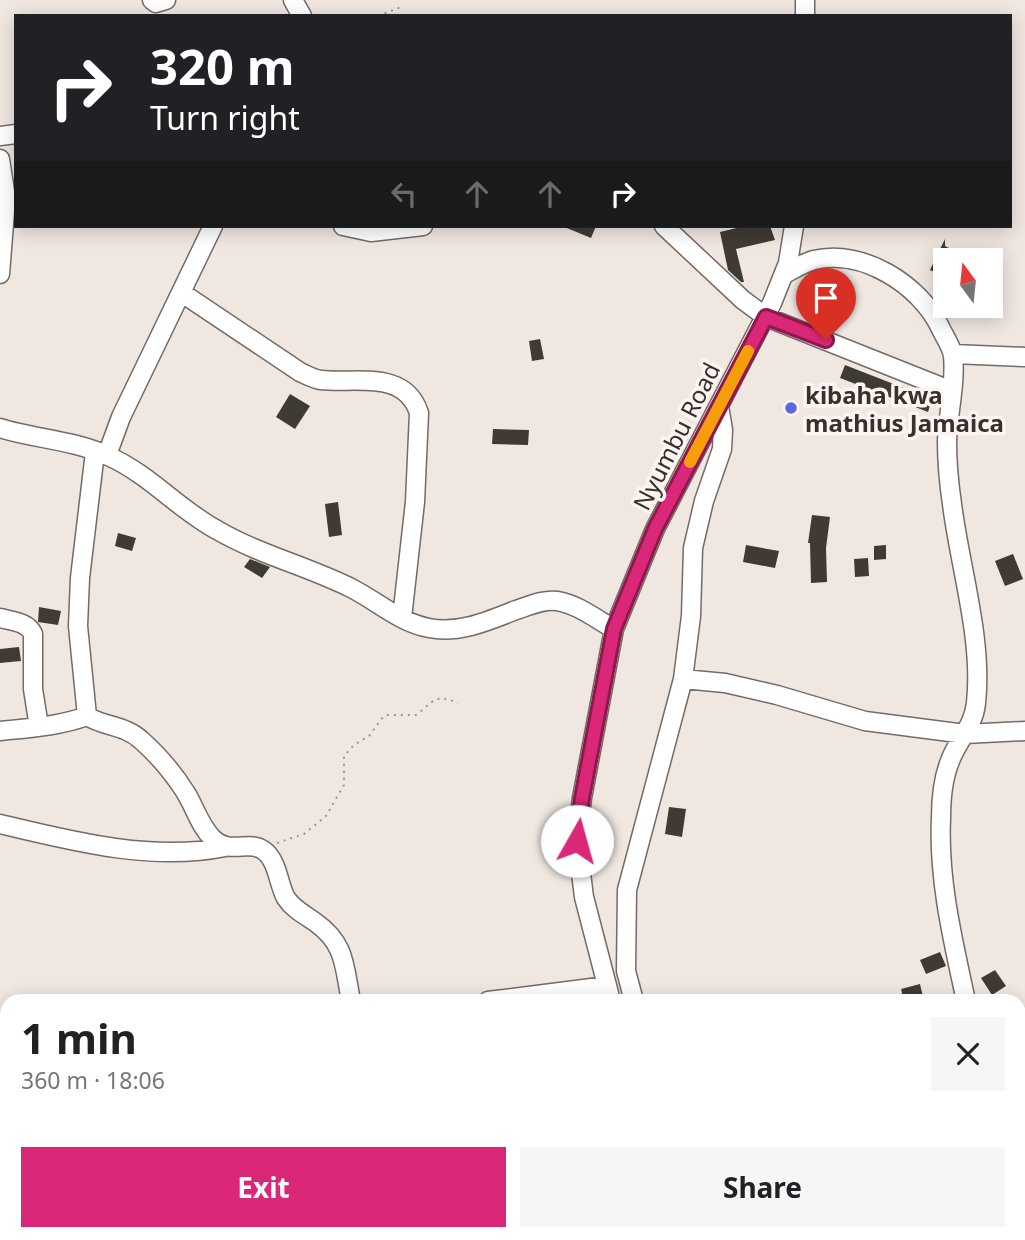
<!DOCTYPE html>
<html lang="en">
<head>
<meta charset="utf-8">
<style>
  :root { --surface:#fff; --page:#f6f6f6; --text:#202124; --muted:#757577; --accent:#db2777 }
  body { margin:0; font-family:"Noto Sans",sans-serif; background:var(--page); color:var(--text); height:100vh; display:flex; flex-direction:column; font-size:26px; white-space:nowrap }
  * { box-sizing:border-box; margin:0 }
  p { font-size:23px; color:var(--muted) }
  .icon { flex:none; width:38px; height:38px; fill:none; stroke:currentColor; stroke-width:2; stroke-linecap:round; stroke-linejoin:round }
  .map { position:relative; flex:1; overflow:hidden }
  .side { position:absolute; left:0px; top:994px; width:1026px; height:247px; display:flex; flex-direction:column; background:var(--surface); border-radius:21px 21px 0 0; box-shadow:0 4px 18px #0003 }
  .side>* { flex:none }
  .banner { position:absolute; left:14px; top:14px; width:998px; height:214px; border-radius:0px; box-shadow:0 4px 18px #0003; background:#202124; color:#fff; overflow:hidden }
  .needle { width:46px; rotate:345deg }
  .controls { position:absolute; left:933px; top:248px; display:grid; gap:14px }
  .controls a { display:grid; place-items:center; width:70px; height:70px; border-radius:0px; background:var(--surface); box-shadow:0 4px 18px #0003; font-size:35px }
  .pin { position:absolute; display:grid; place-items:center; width:60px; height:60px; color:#fff; margin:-72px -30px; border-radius:50% 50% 50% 0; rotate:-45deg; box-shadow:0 0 7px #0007 }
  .pin .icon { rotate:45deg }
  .me { position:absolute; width:77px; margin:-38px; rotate:7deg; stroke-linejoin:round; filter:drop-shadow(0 0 5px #0008) }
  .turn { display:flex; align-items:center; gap:24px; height:147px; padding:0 21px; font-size:32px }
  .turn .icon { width:91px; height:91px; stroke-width:2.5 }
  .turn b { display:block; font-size:49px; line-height:60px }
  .lanes { display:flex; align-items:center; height:66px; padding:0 21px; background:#0003; justify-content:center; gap:35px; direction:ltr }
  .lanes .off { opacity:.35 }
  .round { display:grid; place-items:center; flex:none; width:74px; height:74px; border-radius:0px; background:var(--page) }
  .head { display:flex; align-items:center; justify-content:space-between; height:119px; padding:0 21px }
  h1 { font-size:42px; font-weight:700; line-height:52px }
  .primary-button { display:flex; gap:14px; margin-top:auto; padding:14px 21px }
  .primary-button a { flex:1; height:80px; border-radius:0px; background:var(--accent); color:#fff; font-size:28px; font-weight:700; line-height:80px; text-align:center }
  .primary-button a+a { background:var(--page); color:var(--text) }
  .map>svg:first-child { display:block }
</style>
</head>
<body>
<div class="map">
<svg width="1025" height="1240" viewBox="0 0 1025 1240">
  <rect width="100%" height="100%" fill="#f0e7e1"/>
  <path fill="#403a34" d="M562,226h34l-5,12z
    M745,226h25l5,14 -39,9 8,33h-3l-13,-12 -8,-38z
    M945,239v7l14,7 -3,8h-11v16l-15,-7z
    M540,339l4,20 -12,2 -3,-20z
    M845,365l87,34 -4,13 -88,-34z
    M290,394l20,12 -15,23 -19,-12z
    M493,429l36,1 -1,15 -36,-1z
    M338,502l4,33 -13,2 -4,-33z
    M812,515l18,2 -4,31 1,34 -16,1 -1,-40h-2z
    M118,533l18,5 -4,13 -17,-5z
    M746,545l33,6 -4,17 -32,-6z
    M886,545v14l-12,1v-14z
    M1013,554l10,25 -18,7 -10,-25z
    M868,558l1,18 -14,1 -1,-18z
    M250,559l20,8 -8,11 -18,-11z
    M39,607l22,4 -3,14 -20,-3z
    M19,647l2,14 -21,2v-14z
    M669,807l17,2 -4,28 -17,-3z
    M940,952l6,14 -20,8 -6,-14z
    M995,970l11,16 -14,9 -11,-17z
    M920,984l4,17h-20l-3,-12z"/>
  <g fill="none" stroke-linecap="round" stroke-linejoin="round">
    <g stroke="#736b66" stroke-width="21">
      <path id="minor" d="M152,0l4,3 10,-3
        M293,0l9,16
        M805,0v16
        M0,136l16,-2
        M0,159l6,39 -6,76
        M343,226l28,6 52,-6
        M664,226l79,74 23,17 186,74
        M785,274c9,-5 18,-11 29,-14 48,-12 106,25 126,67 4,9 12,20 13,29 3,27 -5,57 -6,85 0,20 2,43 5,63 8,64 31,135 24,199 -2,23 -19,38 -26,58 -7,17 -9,38 -9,57 -3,61 12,123 25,183
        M182,293l118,79c7,3 13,7 21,8 34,4 84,-11 98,33l-4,89 -13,116
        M953,354l72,3
        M0,428c35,11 74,12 108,28 41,18 70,53 109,74 43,25 93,37 136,59 25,13 48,34 76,39 30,6 59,-7 87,-18 13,-4 27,-11 41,-9 20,3 39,18 57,28
        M95,452l-15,126 -2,48 9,90c17,11 38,9 54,24 17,15 33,34 45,53 9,15 14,33 27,46 17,16 36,1 50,11 15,10 15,34 23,48 7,11 19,17 29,24 31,22 29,44 36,79
        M107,455l14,-38 92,-191
        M0,618c12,3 28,4 33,16v55l6,38
        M683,679l42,4 52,12 88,26 100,13 60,-3
        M0,731c29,-3 60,-5 87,-15
        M0,824c71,17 152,38 225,23
        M488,1001l119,-15
        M611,1001l-27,-104 -7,-56 5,-43 32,-169 41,-100 117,-226 16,-40 6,-37
        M634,1001l-8,-30 1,-81 56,-211 8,-63 2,-68 11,-47 18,-52 1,-19 -4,-24
        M0,1061h7
        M1018,1176l7,5
        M279,1234l2,6
        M672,1234l2,6
        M1016,1234l1,6"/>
    </g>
    <path stroke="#9c9591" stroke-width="2" stroke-dasharray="2 5" stroke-linecap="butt" d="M378,16l23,-9
      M277,843l27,-9 22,-18 18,-31v-29l10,-11 15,-9 14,-19 4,-2h29c19,-14 18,-22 42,-12
      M1018,1089l7,-2"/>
    <use href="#minor" stroke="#fff" stroke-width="18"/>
  </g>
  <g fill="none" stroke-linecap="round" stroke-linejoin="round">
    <g stroke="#8e194d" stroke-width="18">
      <path id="route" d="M577,841l5,-43 32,-169 41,-100 111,-212 60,23"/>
    </g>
    <use href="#route" stroke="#db2777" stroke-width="12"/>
    <path stroke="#f59e0b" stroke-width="12" d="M690,462l58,-111"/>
  </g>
  <circle fill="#5b67de" stroke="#fef4ef" stroke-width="2.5" cx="791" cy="408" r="7"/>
  <g text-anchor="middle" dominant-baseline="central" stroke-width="7" stroke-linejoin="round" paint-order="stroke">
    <g font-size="24" font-weight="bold" fill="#35312f" stroke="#fef4ef" text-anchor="start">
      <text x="805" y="394">kibaha kwa<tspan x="805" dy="28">mathius Jamaica</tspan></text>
    </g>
    <g font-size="24" fill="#35312f" stroke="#fef4ef">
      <text transform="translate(676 436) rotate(-63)">Nyumbu Road</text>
    </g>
  </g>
</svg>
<div class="controls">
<a><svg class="needle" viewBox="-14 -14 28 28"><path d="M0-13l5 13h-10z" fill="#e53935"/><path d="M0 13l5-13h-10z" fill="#757577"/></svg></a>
</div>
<div class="pin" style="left:826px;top:340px;background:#d93025"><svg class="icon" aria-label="arrive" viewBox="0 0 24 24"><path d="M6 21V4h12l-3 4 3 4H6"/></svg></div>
<svg class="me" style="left:577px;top:841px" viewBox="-20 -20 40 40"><circle r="19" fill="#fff"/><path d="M0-13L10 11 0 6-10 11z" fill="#db2777"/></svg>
<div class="banner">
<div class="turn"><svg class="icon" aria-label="right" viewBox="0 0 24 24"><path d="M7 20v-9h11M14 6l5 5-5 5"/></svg><div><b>320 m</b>Turn right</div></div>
<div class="lanes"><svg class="icon off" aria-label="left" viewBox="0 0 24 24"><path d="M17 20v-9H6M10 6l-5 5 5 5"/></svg><svg class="icon off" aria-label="ahead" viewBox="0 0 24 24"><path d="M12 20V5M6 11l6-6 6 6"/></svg><svg class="icon off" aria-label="ahead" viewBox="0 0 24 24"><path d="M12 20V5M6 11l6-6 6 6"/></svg><svg class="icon" aria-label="right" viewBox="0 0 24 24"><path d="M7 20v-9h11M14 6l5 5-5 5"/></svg></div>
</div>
<section class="side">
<div class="head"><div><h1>1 min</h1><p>360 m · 18:06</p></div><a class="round"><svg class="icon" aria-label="close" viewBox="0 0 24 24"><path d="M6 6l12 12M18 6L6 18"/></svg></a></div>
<div class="primary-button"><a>Exit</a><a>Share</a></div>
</section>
</div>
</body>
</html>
